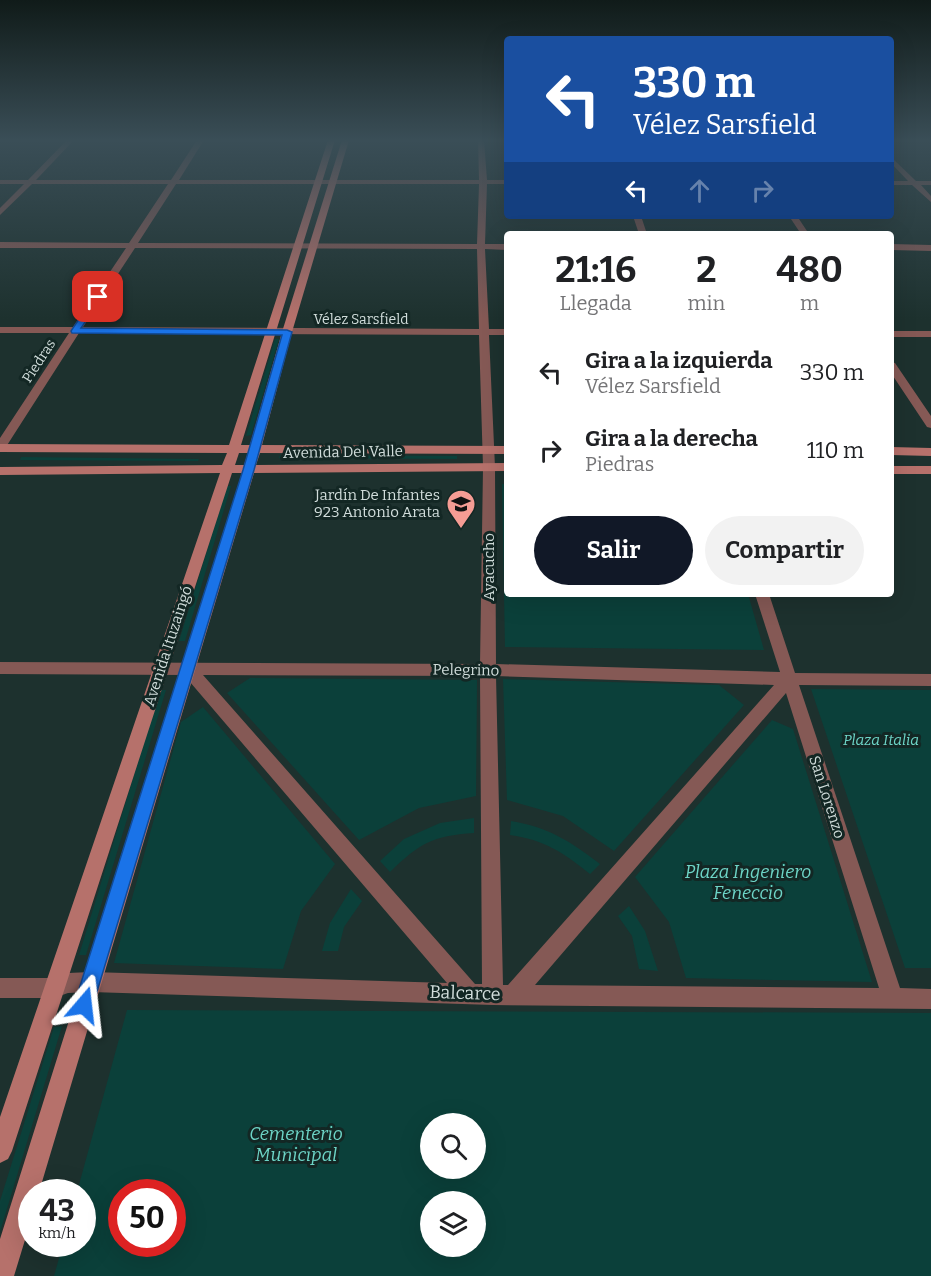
<!DOCTYPE html>
<html lang="es">
<head>
<meta charset="utf-8">
<style>
  :root { --surface:#fff; --page:#f2f2f2; --text:#202124; --muted:#757577; --accent:#111827 }
  body { margin:0; font-family:Bitter,serif; background:var(--page); color:var(--text); height:100vh; display:flex; flex-direction:column; font-size:22px; white-space:nowrap }
  * { box-sizing:border-box; margin:0 }
  p { font-size:20px; color:var(--muted) }
  .icon { flex:none; width:33px; height:33px; fill:none; stroke:currentColor; stroke-width:2; stroke-linecap:round; stroke-linejoin:round }
  .map { position:relative; flex:1; overflow:hidden }
  .drawer { position:absolute; left:504px; top:231px; width:390px; height:366px; display:flex; flex-direction:column; background:var(--surface); border-radius:6px; box-shadow:0 6px 24px #0002 }
  .drawer>* { flex:none }
  .guide { position:absolute; left:504px; top:36px; width:390px; height:183px; border-radius:6px; box-shadow:0 6px 24px #0002; background:#1a4fa0; color:#fff; overflow:hidden }
  .tools { position:absolute; left:420px; top:1113px; display:grid; gap:12px }
  .tools a { display:grid; place-items:center; width:66px; height:66px; border-radius:50%; background:var(--surface); box-shadow:0 6px 24px #0002; font-size:30px }
  .speed { position:absolute; left:18px; top:1179px; display:flex; gap:12px; font-size:30px; font-weight:700; text-align:center }
  .speed>* { display:grid; place-content:center; width:78px; height:78px; border-radius:50%; background:var(--surface); box-shadow:0 6px 24px #0002; line-height:1 }
  .speed small { font-size:15px; font-weight:400 }
  .speed .limit { border:9px solid #d22; background:#fff; color:#111 }
  .pin { position:absolute; display:grid; place-items:center; width:51px; height:51px; color:#fff; margin:-26px; border-radius:12px; box-shadow:0 3px 9px #0006 }
  .me { position:absolute; width:66px; margin:-33px; rotate:17deg; stroke-linejoin:round; filter:drop-shadow(0 0 4px #0008) }
  .turn { display:flex; align-items:center; gap:21px; height:126px; padding:0 30px; font-size:27px }
  .turn .icon { width:78px; height:78px; stroke-width:2.5 }
  .turn b { display:block; font-size:42px; line-height:51px }
  .lanes { display:flex; align-items:center; height:57px; padding:0 30px; background:#0003; justify-content:center; gap:30px; direction:ltr }
  .lanes .off { opacity:.35 }
  .eta { display:flex; justify-content:space-evenly; align-items:center; height:102px; text-align:center }
  .eta b { font-size:36px; font-weight:700; line-height:42px }
  .action { display:flex; gap:12px; margin-top:auto; padding:12px 30px }
  .action a { flex:1; height:69px; border-radius:36px; background:var(--accent); color:#fff; font-size:24px; font-weight:700; line-height:69px; text-align:center }
  .action a+a { background:var(--page); color:var(--text) }
  ul { padding:0; list-style:none }
  li { display:flex; align-items:center; gap:18px; height:78px; padding:0 30px }
  li div { flex:1 }
  li b { display:block; font-size:22px }
  li em { font-style:normal }
  .map>svg:first-child { display:block }
</style>
</head>
<body>
<div class="map">
<svg width="931" height="1276" viewBox="0 0 931 1276">
  <rect width="100%" height="100%" fill="#1d312e"/>
  <path fill="#0b403a" fill-rule="evenodd" d="M275,339h4l-28,96 -5,1z
    M280,455l177,1v3l-178,-1z
    M21,457l178,2 -1,2 -178,-1z
    M502,484h5v110h241l16,56 -259,-3z
    M227,486h4l-46,155h-6z
    M250,678l227,2 -1,116 -57,12 -60,32 -132,-147z
    M503,679l216,6 25,20 -130,146 -51,-35 -56,-16z
    M811,689l120,1v278h-26z
    M160,690h6l-80,265h-7z
    M203,707l132,157 -34,47 -18,58 -169,-6 67,-241z
    M772,720l21,9 79,253 -186,-4 -17,-56 -34,-45z
    M474,818v15c-42,3 -54,10 -84,39l-10,-11 24,-22 36,-16z
    M511,821c37,6 59,20 89,43l-10,10c-27,-22 -46,-34 -80,-39z
    M351,889l11,12 -18,26 -6,24h-16l8,-28z
    M629,906l16,25 13,40 -19,-2 -7,-33 -14,-20z
    M127,1010l804,3v263h-877l9,-32h19v-52h-5zM430,1124h46v44h-46zM122,1192h50v52h-50zM430,1202h46v44h-46z
    M62,1026l-62,206v-31l54,-174z"/>
  <g fill="none" stroke-linecap="round" stroke-linejoin="round">
    <path fill="#855955" fill-rule="evenodd" d="M67,140h7l-38,40h135l26,-40h7l-25,40h300l-1,-40h6l3,40h20v4h-20l-2,60h22v6l-22,-1 4,80h18v6h-18l6,132 1,197 284,8 -25,-78h14l26,79 136,1v12l-132,-1 101,303 31,1v20l-438,-4 -402,-13 -23,1 -14,5h-54v-20h54l14,-5 23,-1 356,11 -263,-308 -184,-1v-12l480,2 3,-197 -4,-132 -400,-2 -75,117 -4,1v-13l69,-105h-69v-6h73l53,-79h-126v-6l129,1 39,-59h-136l-32,31v-7l24,-24h-24v-4h28zM176,184h303l-2,60 -339,-1zM135,248l342,1 2,80 -396,-2zM203,675l277,1 2,308h-7zM496,676l278,9 -266,300h-5zM786,693l93,295 -344,-3z
      M891,157l25,24h15v4h-10l10,11v6l-19,-17h-21v-4h17l-17,-18z
      M633,216h8l6,18h-8z
      M789,216h8l12,18h-8z
      M891,244l40,1v6l-40,-1z
      M891,331h40v6h-40z
      M891,362l4,1 36,53v12l-4,-1 -36,-54z"/>
    <path fill="#b6716b" fill-rule="evenodd" d="M328,140h7l-94,305h9l32,-113 60,-192h7l-57,192 -30,113 245,1v8l-247,-1 -4,12 251,-2v8l-253,2 -215,719h-7v25l-18,59h-14v-37l242,-766h-10l-220,678 -4,8 -8,4v-46l220,-644 -220,2v-8l222,-2 5,-12 -227,-1v-8l229,1zM239,453h9l-4,12h-9z
      M891,447l40,1v8l-40,-1z
      M891,466h40v8h-40z"/>
  </g>
  <linearGradient id="sky" x2="0" y2="1"><stop stop-color="#101b19"/><stop offset="0.44" stop-color="#3a4e57"/><stop offset="1" stop-color="#3a4e57" stop-opacity="0"/></linearGradient>
  <rect width="931" height="319" fill="url(#sky)"/>
  <path fill="#1a73e8" stroke="#114b97" stroke-width="1.5" d="M95,295l8,2 -22,31 206,2 5,2 -38,138 -161,535 -2,6 -7,3 -7,-3 -3,-6 169,-535 39,-135 -210,-2 -1,-2z"/>
  <defs>
    <g id="school-pin" transform="scale(1.5)"><path d="M0 17L-7.5 6A9.5 9.5 0 1 1 7.5 6Z" fill="#f59c94" stroke="#132724"/><path d="M0-5L7-2L0 1L-7-2ZM-4 1L0 2.5L4 1V4Q0 6-4 4Z" fill="#111"/></g>
  </defs>
  <g fill-rule="evenodd">
    <use href="#school-pin" x="461" y="504"/>
  </g>
  <g text-anchor="middle" dominant-baseline="central" stroke-width="6" stroke-linejoin="round" paint-order="stroke">
    <g font-size="14" fill="#d1dddb" stroke="#132724">
      <text x="361" y="319">Vélez Sarsfield</text>
      <text transform="translate(39 361) rotate(-57)">Piedras</text>
    </g>
    <g font-size="15" fill="#d1dddb" stroke="#132724">
      <text transform="translate(343 452) rotate(-1)">Avenida Del Valle</text>
      <text transform="translate(489 567) rotate(-90)">Ayacucho</text>
      <text transform="translate(168 646) rotate(-72)">Avenida Ituzaingó</text>
      <text transform="translate(466 670) rotate(1)">Pelegrino</text>
      <text transform="translate(827 797) rotate(72)">San Lorenzo</text>
    </g>
    <g font-size="15" fill="#d1dddb" stroke="#132724" text-anchor="end">
      <text x="440" y="495">Jardín De Infantes<tspan x="440" dy="17">923 Antonio Arata</tspan></text>
    </g>
    <g font-size="15" font-style="italic" fill="#6dd5c7" stroke="#132724">
      <text x="881" y="740">Plaza Italia</text>
    </g>
    <g font-size="18" font-style="italic" fill="#6dd5c7" stroke="#132724">
      <text x="748" y="872">Plaza Ingeniero<tspan x="748" dy="21">Feneccio</tspan></text>
      <text x="296" y="1134">Cementerio<tspan x="296" dy="21">Municipal</tspan></text>
    </g>
    <g font-size="18" fill="#d1dddb" stroke="#132724">
      <text transform="translate(465 993) rotate(2)">Balcarce</text>
    </g>
  </g>
</svg>
<div class="tools">
<a><svg class="icon" aria-label="search" viewBox="0 0 24 24"><circle cx="10" cy="10" r="6"/><path d="M15 15l6 6"/></svg></a>
<a><svg class="icon" aria-label="layers" viewBox="0 0 24 24"><path d="M12 4l9 5-9 5-9-5zM3 14l9 5 9-5"/></svg></a>
</div>
<div class="speed"><div>43<small>km/h</small></div><div class="limit">50</div></div>
<div class="pin" style="left:98px;top:297px;background:#d93025"><svg class="icon" aria-label="arrive" viewBox="0 0 24 24"><path d="M6 21V4h12l-3 4 3 4H6"/></svg></div>
<svg class="me" style="left:84px;top:1005px" viewBox="-20 -20 40 40"><path d="M0-17L14 15 0 8-14 15z" fill="#1a73e8" stroke="#fff" stroke-width="4"/></svg>
<div class="guide">
<div class="turn"><svg class="icon" aria-label="left" viewBox="0 0 24 24"><path d="M17 20v-9H6M10 6l-5 5 5 5"/></svg><div><b>330 m</b>Vélez Sarsfield</div></div>
<div class="lanes"><svg class="icon" aria-label="left" viewBox="0 0 24 24"><path d="M17 20v-9H6M10 6l-5 5 5 5"/></svg><svg class="icon off" aria-label="ahead" viewBox="0 0 24 24"><path d="M12 20V5M6 11l6-6 6 6"/></svg><svg class="icon off" aria-label="right" viewBox="0 0 24 24"><path d="M7 20v-9h11M14 6l5 5-5 5"/></svg></div>
</div>
<section class="drawer">
<div class="eta">
<div><b>21:16</b><p>Llegada</p></div>
<div><b>2</b><p>min</p></div>
<div><b>480</b><p>m</p></div>
</div>
<ul>
<li><svg class="icon" aria-label="left" viewBox="0 0 24 24"><path d="M17 20v-9H6M10 6l-5 5 5 5"/></svg><div><b>Gira a la izquierda</b><p>Vélez Sarsfield</p></div><em>330 m</em></li>
<li><svg class="icon" aria-label="right" viewBox="0 0 24 24"><path d="M7 20v-9h11M14 6l5 5-5 5"/></svg><div><b>Gira a la derecha</b><p>Piedras</p></div><em>110 m</em></li>
</ul>
<div class="action"><a>Salir</a><a>Compartir</a></div>
</section>
</div>
</body>
</html>
